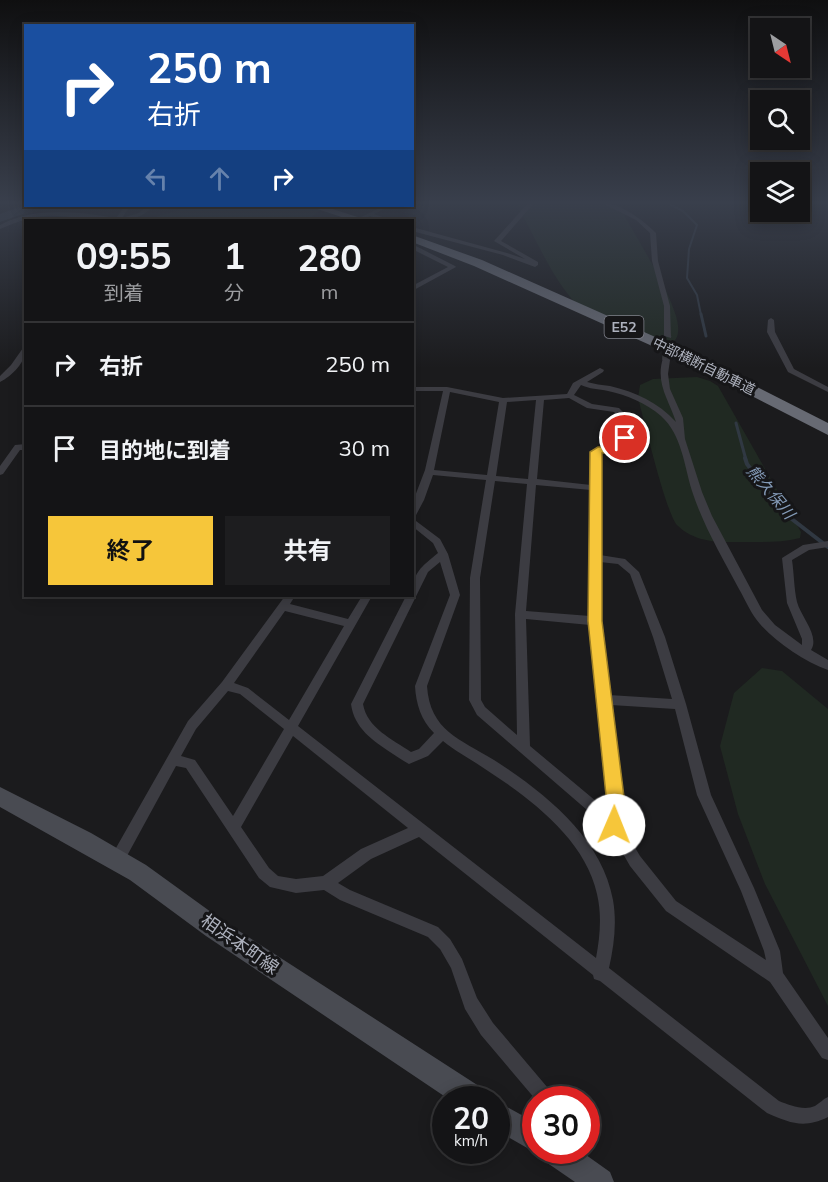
<!DOCTYPE html>
<html lang="ja">
<head>
<meta charset="utf-8">
<style>
  :root { --surface:#141416; --page:#1d1d1f; --text:#f1f3f6; --muted:#9d9ea1; --line:#333335; --accent:#f6c63a }
  body { margin:0; font-family:Mulish,"Noto Sans JP",sans-serif; background:var(--page); color:var(--text); height:100vh; display:flex; flex-direction:column; font-size:22px; white-space:nowrap }
  * { box-sizing:border-box; margin:0 }
  p { font-size:20px; color:var(--muted) }
  .icon { flex:none; width:33px; height:33px; fill:none; stroke:currentColor; stroke-width:2; stroke-linecap:round; stroke-linejoin:round }
  .map { position:relative; flex:1; overflow:hidden }
  .panel { position:absolute; left:24px; top:219px; width:390px; height:378px; display:flex; flex-direction:column; background:var(--surface); border-radius:0px; box-shadow:0 3px 15px #0003,0 0 0 2px var(--line) }
  .panel>* { flex:none }
  .banner { position:absolute; left:24px; top:24px; width:390px; height:183px; border-radius:0px; box-shadow:0 3px 15px #0003,0 0 0 2px var(--line); background:#1a4fa0; color:#fff; overflow:hidden }
  .needle { width:39px; rotate:145deg }
  .tools { position:absolute; left:750px; top:18px; display:grid; gap:12px }
  .tools a { display:grid; place-items:center; width:60px; height:60px; border-radius:0px; background:var(--surface); box-shadow:0 3px 15px #0003,0 0 0 2px var(--line); font-size:30px }
  .speed { position:absolute; left:432px; top:1086px; display:flex; gap:12px; font-size:30px; font-weight:700; text-align:center }
  .speed>* { display:grid; place-content:center; width:78px; height:78px; border-radius:50%; background:var(--surface); box-shadow:0 3px 15px #0003,0 0 0 2px var(--line); line-height:1 }
  .speed small { font-size:15px; font-weight:400 }
  .speed .limit { border:9px solid #d22; background:#fff; color:#111 }
  .pin { position:absolute; display:grid; place-items:center; width:51px; height:51px; color:#fff; margin:-26px; border:3px solid #fff; border-radius:50%; box-shadow:0 2px 6px #0007 }
  .me { position:absolute; width:66px; margin:-33px; rotate:1deg; stroke-linejoin:round; filter:drop-shadow(0 0 4px #0008) }
  .turn { display:flex; align-items:center; gap:21px; height:126px; padding:0 24px; font-size:27px }
  .turn .icon { width:78px; height:78px; stroke-width:2.5 }
  .turn b { display:block; font-size:42px; line-height:51px }
  .lanes { display:flex; align-items:center; height:57px; padding:0 24px; background:#0003; justify-content:center; gap:30px; direction:ltr }
  .lanes .off { opacity:.35 }
  .eta { display:flex; justify-content:space-evenly; align-items:center; height:102px; text-align:center }
  .eta b { font-size:36px; font-weight:700; line-height:42px }
  .action { display:flex; gap:12px; margin-top:auto; padding:12px 24px }
  .action a { flex:1; height:69px; border-radius:0px; background:var(--accent); color:#111; font-size:24px; font-weight:700; line-height:69px; text-align:center }
  .action a+a { background:var(--page); color:var(--text) }
  ul { padding:0; list-style:none }
  li { display:flex; align-items:center; gap:18px; height:84px; padding:0 24px; border-top:2px solid var(--line) }
  li div { flex:1 }
  li b { display:block; font-size:22px }
  li em { font-style:normal }
  .map>svg:first-child { display:block }
</style>
</head>
<body>
<div class="map">
<svg width="828" height="1182" viewBox="0 0 828 1182">
  <rect width="100%" height="100%" fill="#1b1b1d"/>
  <path fill="#202922" d="M518,202h99c18,34 48,79 59,114 19,67 -90,0 -105,-18 -21,-25 -35,-59 -51,-87z
    M193,206h132l-17,14h-163z
    M697,377l13,4 8,5 83,146 -1,6c-19,5 -39,4 -59,4 -23,0 -46,1 -64,-17 -11,-12 -33,-105 -39,-127l2,-13 13,-6z
    M762,668l20,3 46,38v297l-63,-122 -27,-70 -18,-68 14,-53z"/>
  <g fill="none" stroke-linecap="round" stroke-linejoin="round">
    <path stroke="#303842" stroke-width="2" d="M665,202l18,9 14,14 -8,24 -2,29 10,17 4,20
      M19,211l13,-5"/>
    <path stroke="#303842" stroke-width="3" d="M701,314l5,22
      M736,423l10,37"/>
    <path stroke="#303842" stroke-width="4" d="M745,458l2,6 37,49 44,34"/>
    <path fill="#303842" fill-rule="evenodd" d="M19,207l6,4 -2,3 -23,8v-8z"/>
    <path stroke="#38393d" stroke-width="8" stroke-dasharray="8 4" stroke-linecap="butt" d="M666,360l2,-24"/>
    <path fill="#3c3c42" fill-rule="evenodd" d="M529,202h6l-34,39 37,21v3l-3,2 -32,-12 -91,-24v-4l95,26 18,6 -31,-18z
      M600,202c19,0 43,18 56,31l2,28 12,45 1,32 -7,-2v-30l-12,-45 -2,-28 -14,-13z
      M125,206h5l-8,12 17,-5 8,-7h6c-3,3 -7,7 -11,9 -23,12 -70,-1 -97,1 -17,1 -30,7 -45,13v-4c37,-19 77,-13 116,-7z
      M384,206h6l-16,8 14,5v1h-6l-12,-4 -6,3 -3,-2z
      M412,244l43,22 1,1 -44,24v-5l36,-19 -36,-18z
      M771,318l3,2 1,12 19,37 34,18v5l-40,-20 -21,-40 1,-12z
      M23,348h3c0,14 -14,28 -26,34v-6l11,-11z
      M663,358l7,2 -2,14 2,15 13,29 2,21 17,53 10,24 50,94 13,15 27,20v-6l-15,-36 -5,-45 21,-13 25,-4v6l-19,3 -17,10c2,13 2,29 5,42 4,15 23,34 14,48l17,10v10c-24,-9 -51,-27 -68,-46 -9,-10 -14,-23 -21,-35 -17,-32 -36,-64 -47,-98 -8,-26 -10,-56 -31,-75 -15,-13 -34,-21 -53,-25 -9,-2 -19,-2 -27,-6l-7,10 18,9 27,4 9,9 1,21 -4,12 -25,4v101l25,4 14,13 26,65 21,67 25,91 43,93 26,63 3,22 45,65v22l-6,-2 -52,-76 -104,-71 -36,-45 -21,-37 -132,-114 -8,-15 1,-122 16,-98 -53,-5 -9,25 -9,17 -3,1v-14l13,-34 18,-79h-31v-4h35l56,11 64,-4 6,-11 27,-15 4,2 -1,2 -16,10c7,2 15,3 23,4 25,6 48,16 66,36 -7,-22 -21,-39 -13,-64zM450,392l49,10 -12,73 -53,-5zM569,398l18,10 27,4 6,6 1,20 -3,8 -22,3 -4,3 -1,33 -54,-6 7,-79zM536,400l-8,79 -32,-3 11,-74zM495,481l32,3 -12,130 2,121 -32,-28 -4,-7 -1,-122zM536,485l55,5 -1,126 -64,-5zM600,562l18,2 12,10 23,63 19,62 -63,-4 -9,-74zM526,619l64,6 19,180v7l-79,-66zM611,705l64,4 22,86 44,96 23,60 2,9 -90,-59 -36,-45 -19,-32 2,-19z
      M26,444v6h-6l-17,24 -3,1v-9l15,-21z
      M412,518l28,21 8,15 12,41 -33,91c3,45 33,53 67,74 50,32 108,78 119,140 4,23 1,46 -4,68l170,133c10,4 25,10 36,5 5,-3 8,-7 13,-9v20c-24,12 -38,6 -61,-4l-167,-132 -6,-2 -1,-4 -174,-138 -48,22 -33,24 12,7 88,37 12,12 12,20 15,39 16,25 60,71 2,6h-19l-55,-65 -16,-26 -14,-41 -11,-19 -12,-12 -88,-37 -16,-10 -28,3 -26,-6 -11,-9 -73,-110 -10,-2 -54,99 -5,2 -5,-2 -2,-5 2,-5 76,-134 34,-39 63,-86h10l-5,8 58,15 14,-23h10l-74,130 298,232c4,-21 6,-43 1,-64 -12,-55 -67,-96 -112,-125 -14,-10 -29,-17 -42,-28l-15,15 -19,8c-6,-3 -11,-7 -16,-10 -20,-13 -39,-26 -42,-50l55,-108h6c0,-23 9,-29 26,-43l-5,-10 -21,-17zM440,562l10,33 -35,91c1,18 6,34 19,47l-15,16 -8,3c-19,-13 -44,-24 -48,-48l65,-132zM285,611l59,15 -55,94 -41,-32 -14,-5zM228,691l12,3 44,35 -51,87 -38,-56 -14,-4 15,-27zM293,736l115,92 -47,21 -38,27 -27,3 -18,-3 -9,-8 -28,-41z"/>
    <path fill="#494b52" fill-rule="evenodd" d="M0,787l91,46 55,32 76,55 263,170 3,10h-38l-244,-164 -76,-56 -130,-73z
      M496,1101l40,22v27h43l31,22 4,10h-39l-32,-22 -3,-8 -4,1 -40,-23z"/>
    <path fill="#676a73" fill-rule="evenodd" d="M308,206h15l44,14h-16z
      M412,235l70,25 198,88 148,75v12l-158,-81 -196,-88 -62,-24z"/>
  </g>
  <linearGradient id="sky" x2="0" y2="1"><stop stop-color="#0f0f10"/><stop offset="0.55" stop-color="#393f4c"/><stop offset="1" stop-color="#393f4c" stop-opacity="0"/></linearGradient>
  <rect width="828" height="368" fill="url(#sky)"/>
  <path fill="#f6c63a" stroke="#a08126" stroke-width="1.5" d="M625,434l5,4 -4,12 -8,3h-16v168l23,184 -4,26 -7,3 -6,-3 -2,-6 1,-20 -19,-184 2,-169 8,-5h17l6,-12z"/>
  <g text-anchor="middle" dominant-baseline="central" stroke-width="6" stroke-linejoin="round" paint-order="stroke">
    <rect fill="#161618" stroke="#80828c" stroke-width="1.5" x="604.5" y="316" width="39" height="22" rx="4.5"/>
    <g font-size="14" font-weight="bold" fill="#adb1bd">
      <text x="624" y="327">E52</text>
    </g>
    <g font-size="14" fill="#adb1bd" stroke="#161618">
      <text transform="translate(704 366) rotate(26)">中部横断自動車道</text>
    </g>
    <g font-size="16" font-style="italic" fill="#849bb8" stroke="#161618">
      <text transform="translate(771 492) rotate(50)">熊久保川</text>
    </g>
    <g font-size="18" fill="#adb1bd" stroke="#161618">
      <text transform="translate(240 944) rotate(35)">相浜本町線</text>
    </g>
  </g>
</svg>
<div class="tools">
<a><svg class="needle" viewBox="-14 -14 28 28"><path d="M0-13l5 13h-10z" fill="#e53935"/><path d="M0 13l5-13h-10z" fill="#9d9ea1"/></svg></a>
<a><svg class="icon" aria-label="search" viewBox="0 0 24 24"><circle cx="10" cy="10" r="6"/><path d="M15 15l6 6"/></svg></a>
<a><svg class="icon" aria-label="layers" viewBox="0 0 24 24"><path d="M12 4l9 5-9 5-9-5zM3 14l9 5 9-5"/></svg></a>
</div>
<div class="speed"><div>20<small>km/h</small></div><div class="limit">30</div></div>
<div class="pin" style="left:625px;top:438px;background:#d93025"><svg class="icon" aria-label="arrive" viewBox="0 0 24 24"><path d="M6 21V4h12l-3 4 3 4H6"/></svg></div>
<svg class="me" style="left:614px;top:825px" viewBox="-20 -20 40 40"><circle r="19" fill="#fff"/><path d="M0-13L10 11 0 6-10 11z" fill="#f6c63a"/></svg>
<div class="banner">
<div class="turn"><svg class="icon" aria-label="right" viewBox="0 0 24 24"><path d="M7 20v-9h11M14 6l5 5-5 5"/></svg><div><b>250 m</b>右折</div></div>
<div class="lanes"><svg class="icon off" aria-label="left" viewBox="0 0 24 24"><path d="M17 20v-9H6M10 6l-5 5 5 5"/></svg><svg class="icon off" aria-label="ahead" viewBox="0 0 24 24"><path d="M12 20V5M6 11l6-6 6 6"/></svg><svg class="icon" aria-label="right" viewBox="0 0 24 24"><path d="M7 20v-9h11M14 6l5 5-5 5"/></svg></div>
</div>
<section class="panel">
<div class="eta">
<div><b>09:55</b><p>到着</p></div>
<div><b>1</b><p>分</p></div>
<div><b>280</b><p>m</p></div>
</div>
<ul>
<li><svg class="icon" aria-label="right" viewBox="0 0 24 24"><path d="M7 20v-9h11M14 6l5 5-5 5"/></svg><div><b>右折</b></div><em>250 m</em></li>
<li><svg class="icon" aria-label="arrive" viewBox="0 0 24 24"><path d="M6 21V4h12l-3 4 3 4H6"/></svg><div><b>目的地に到着</b></div><em>30 m</em></li>
</ul>
<div class="action"><a>終了</a><a>共有</a></div>
</section>
</div>
</body>
</html>
